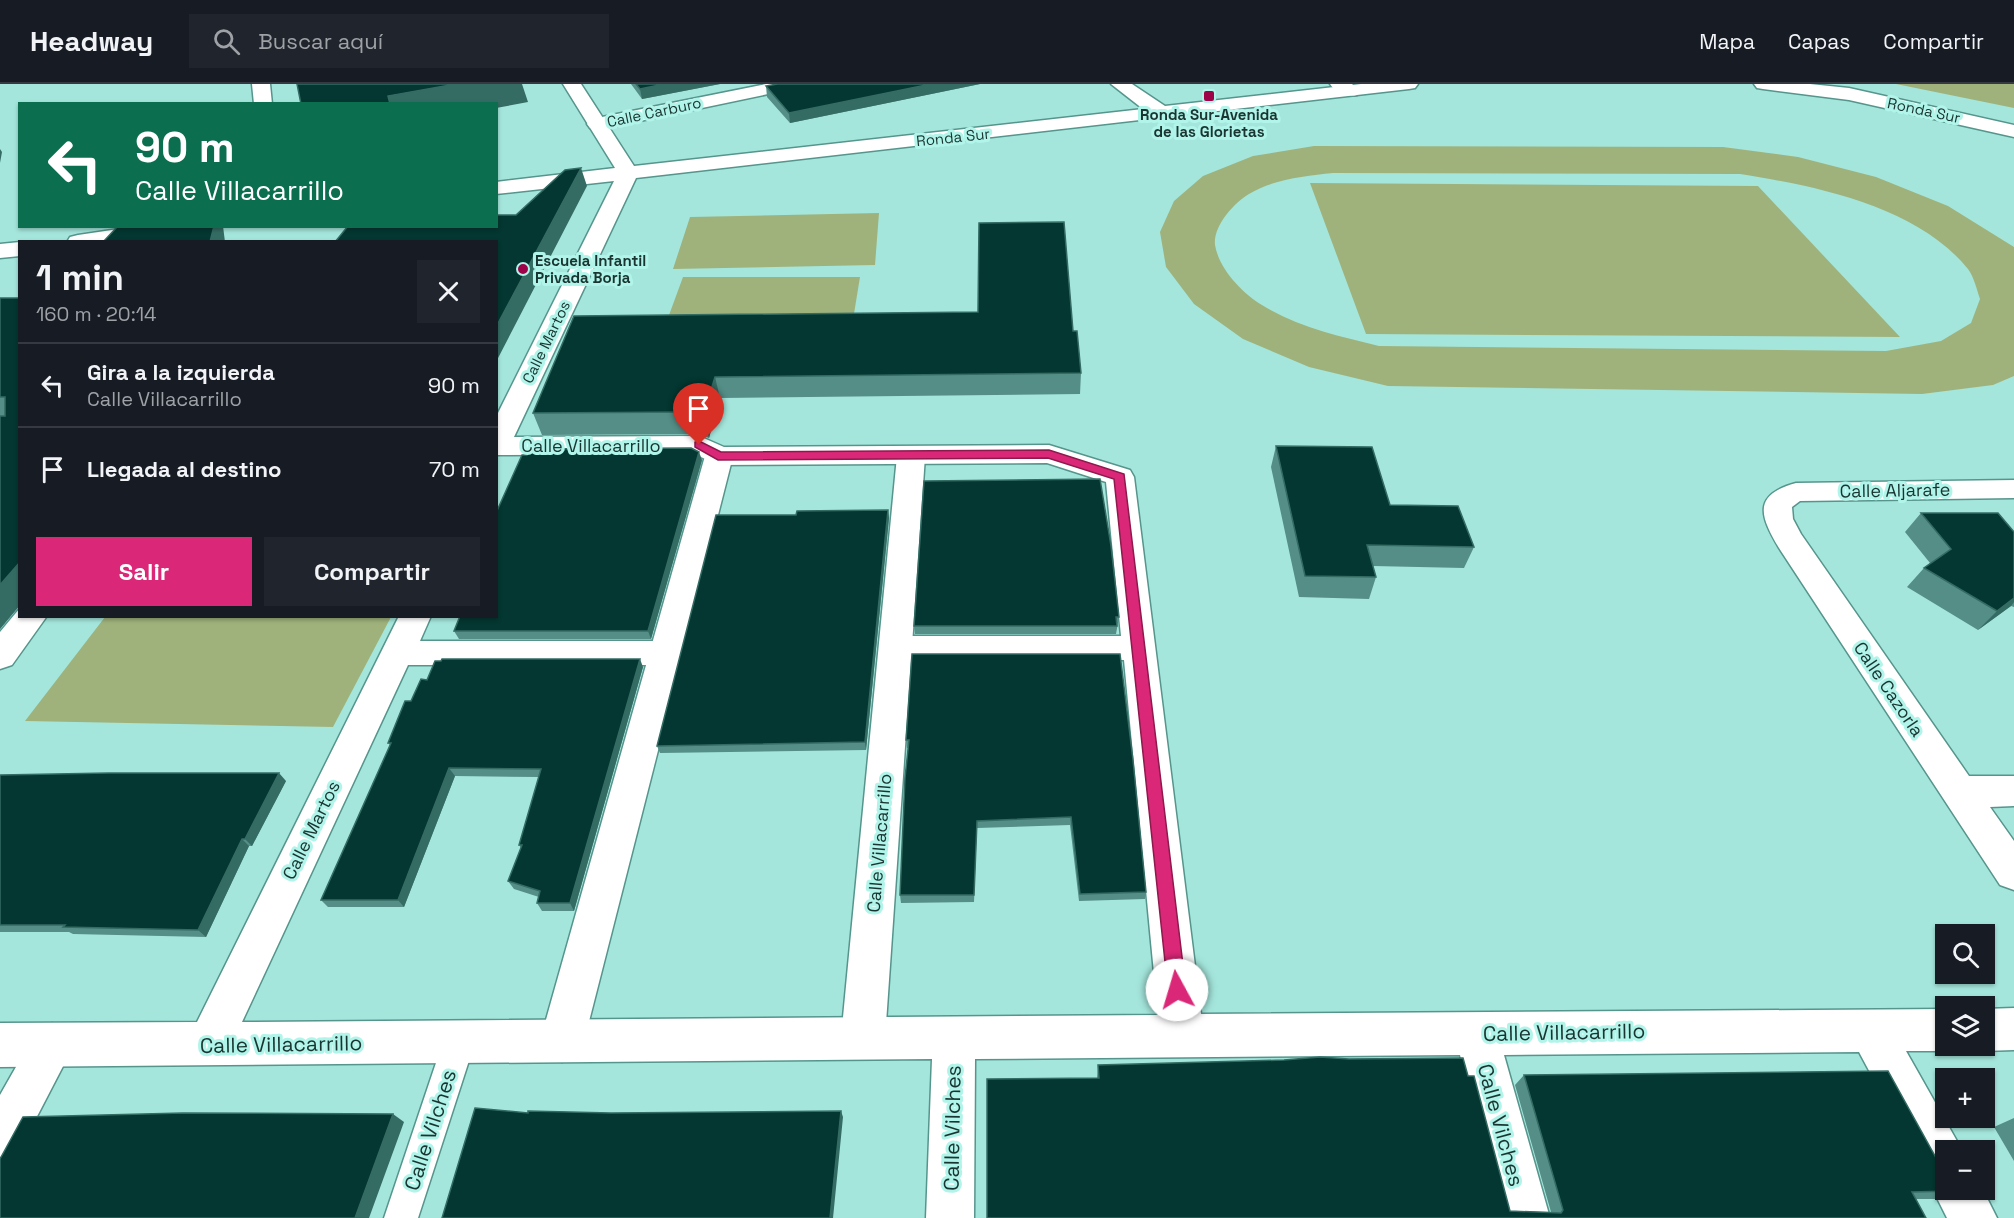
<!DOCTYPE html>
<html lang="es">
<head>
<meta charset="utf-8">
<style>
  :root { --surface:#171b24; --page:#20242c; --text:#f1f3f6; --muted:#9ea1a6; --line:#363941; --accent:#db2777 }
  body { margin:0; font-family:"Space Grotesk",sans-serif; background:var(--page); color:var(--text); height:100vh; display:flex; flex-direction:column; font-size:22px; white-space:nowrap }
  * { box-sizing:border-box; margin:0 }
  p { font-size:20px; color:var(--muted) }
  .icon { flex:none; width:33px; height:33px; fill:none; stroke:currentColor; stroke-width:2; stroke-linecap:round; stroke-linejoin:round }
  .map { position:relative; flex:1; overflow:hidden }
  .sheet { position:absolute; left:18px; top:156px; width:480px; height:378px; display:flex; flex-direction:column; background:var(--surface); border-radius:0px; box-shadow:0 2px 4px #0004 }
  .sheet>* { flex:none }
  .guide { position:absolute; left:18px; top:18px; width:480px; height:126px; border-radius:0px; box-shadow:0 2px 4px #0004; background:#0b6e4f; color:#fff; overflow:hidden }
  .buttons { position:absolute; left:1935px; top:840px; display:grid; gap:12px }
  .buttons a { display:grid; place-items:center; width:60px; height:60px; border-radius:0px; background:var(--surface); box-shadow:0 2px 4px #0004; font-size:30px }
  .pin { position:absolute; display:grid; place-items:center; width:51px; height:51px; color:#fff; margin:-62px -26px; border-radius:50% 50% 50% 0; rotate:-45deg; box-shadow:0 0 6px #0007 }
  .pin .icon { rotate:45deg }
  .me { position:absolute; width:66px; margin:-33px; rotate:354deg; stroke-linejoin:round; filter:drop-shadow(0 0 4px #0008) }
  .turn { display:flex; align-items:center; gap:21px; height:126px; padding:0 18px; font-size:27px }
  .turn .icon { width:78px; height:78px; stroke-width:2.5 }
  .turn b { display:block; font-size:42px; line-height:51px }
  .round { display:grid; place-items:center; flex:none; width:63px; height:63px; border-radius:0px; background:var(--page) }
  .head { display:flex; align-items:center; justify-content:space-between; height:102px; padding:0 18px }
  h1 { font-size:36px; font-weight:700; line-height:45px }
  .button { display:flex; gap:12px; margin-top:auto; padding:12px 18px }
  .button a { flex:1; height:69px; border-radius:0px; background:var(--accent); color:#fff; font-size:24px; font-weight:700; line-height:69px; text-align:center }
  .button a+a { background:var(--page); color:var(--text) }
  ul { padding:0; list-style:none }
  li { display:flex; align-items:center; gap:18px; height:84px; padding:0 18px; border-top:2px solid var(--line) }
  li div { flex:1 }
  li b { display:block; font-size:22px }
  li em { font-style:normal }
  header { display:flex; align-items:center; gap:36px; box-sizing:border-box; height:84px; padding:0 30px; background:var(--surface); border-bottom:2px solid var(--line) }
  header strong { font-size:28px }
  nav { display:flex; gap:33px; margin-inline-start:auto; font-size:21px }
  .search { width:420px; height:54px; background:var(--page); display:flex; align-items:center; gap:15px; box-sizing:border-box; padding:0 21px; border-radius:0px; color:var(--muted); font-size:22px }
  .map>svg:first-child { display:block }
</style>
</head>
<body>
<header>
<strong>Headway</strong>
<div class="search"><svg class="icon" aria-label="search" viewBox="0 0 24 24"><circle cx="10" cy="10" r="6"/><path d="M15 15l6 6"/></svg>Buscar aquí</div>
<nav><a>Mapa</a><a>Capas</a><a>Compartir</a></nav>
</header>
<div class="map">
<svg width="2014" height="1134" viewBox="0 0 2014 1134">
  <rect width="100%" height="100%" fill="#a4e6dc"/>
  <path fill="#9fb27c" fill-rule="evenodd" d="M1896,0h118v24z
    M1314,62l409,1 75,10 78,20 72,29 66,41v129l-21,9 -71,9 -534,-8 -79,-19 -66,-28 -49,-35 -28,-37 -6,-35 14,-31 29,-25 50,-20zM1333,89l407,1c76,12 177,32 228,95 6,8 9,21 12,30l-9,24 -30,18 -55,10 -507,-5c-40,-10 -82,-19 -117,-41 -20,-12 -43,-36 -47,-60 -2,-19 19,-42 34,-51 25,-15 56,-18 84,-21z
    M1310,99l448,3 142,151 -534,-3z
    M879,129l-4,52 -202,4 17,-52z
    M683,193h177l-8,49h-187z
    M105,533v-1l286,1 -58,110 -308,-6z"/>
  <g fill="none" stroke-linecap="round" stroke-linejoin="round">
    <g stroke="#55958c" stroke-width="3">
      <path id="service" d="M459,942l11,5 5,11 -57,176h-34l59,-176 5,-11z
        M14,1014l12,4 4,12 -18,38 -12,5v-50l2,-5z"/>
    </g>
    <g stroke="#55958c" stroke-width="3">
      <path id="pedestrian" d="M766,0h19l2,3 -3,4 -6,1 -181,38 -7,-2 -3,-4 3,-4 7,-2z
        M719,363l10,3 4,6 -149,585 -7,15 -15,6 -15,-6 -7,-15 165,-585 4,-6z
        M911,363l10,3 4,6 -40,582 -7,15 -15,6 -15,-6 -7,-15 56,-582 4,-6z
        M52,939l15,7 7,15 -44,85 -16,7 -14,-6v-36l37,-65z"/>
    </g>
    <g stroke="#55958c" stroke-width="3">
      <path id="minor" d="M252,0h18l2,20h-18z
        M563,0h18l53,82 509,-57 -32,-25h21l33,22 196,-22h57l-3,4 -6,1 -773,89 -122,259 185,-1 25,11 325,-2 81,25 4,7 67,537 745,-5v37h14l-14,5h-40l56,99h-16v40h37l14,28h-50l-14,-28 2,-3 -5,-3 -71,-132 -355,3 46,163h-48l-42,-163 -485,4 -1,159h-48l6,-159 -932,8v-44l197,-1 202,-406h32l-11,25h246l12,3 5,9 -5,9 -12,3h-258l-166,357 916,-7 -34,-355h-229l-12,-3 -4,-9 4,-9 12,-3h226l-15,-154 -59,-19 -328,2 -25,-11 -198,1v-38l118,-236 -118,13v-12l119,-14z
        M1754,0h56l39,4 165,37v12l-165,-37 -86,-11 -6,-1z
        M139,142h60l-3,5 -8,2 -61,9h-60l3,-5 8,-2z
        M20,158v14l-20,2v-14z
        M2014,396v18l-214,3 -8,6 1,12 8,15 168,242h45v30l-24,1 24,34v49l-14,-5 -221,-337c-19,-32 -27,-53 17,-65z
        M20,524v8h27l-35,49 -12,4v-37z
        M2014,924v42l-30,1 -14,-5h14v-37z"/>
    </g>
    <g stroke="#55958c" stroke-width="3">
      <path id="tertiary" d="M1330,0h22l8,7 -3,4c-10,2 -21,-2 -27,-11z"/>
    </g>
    <use href="#service" fill="#fff" fill-rule="evenodd"/>
    <use href="#pedestrian" fill="#fff" fill-rule="evenodd"/>
    <use href="#minor" fill="#fff" fill-rule="evenodd"/>
    <use href="#tertiary" fill="#fff" fill-rule="evenodd"/>
  </g>
  <path fill="#548e86" d="M631,0h89l-78,15z
    M980,0l-190,39 -23,-26 -1,-11z
    M0,214h20v307l-20,24z
    M574,232l499,15 8,42 -1,21 -360,4 -11,40 -10,-4 -157,1 -9,-22z
    M1276,362l114,59 84,42 -10,21 -91,-2 3,11 -7,22 -70,-2 -28,-130z
    M702,376l-51,179h-192l-5,-8z
    M888,426l1,8 -23,232 -206,3 -3,-7 139,-231z
    M1921,429l93,19v75l-3,-1 -33,24 -71,-43 17,-19 6,-5 -25,-31z
    M1119,533l-3,17h-201l-1,-8z
    M912,570l234,238 -1,7 -66,2 -9,-76 -93,3 -3,74 -73,1 -1,-8 8,-147h-1l-1,-8z
    M643,583l-69,244h-32l-5,-8 2,-6 -25,-8 -6,-8 13,-33 -2,-3 20,-68 -84,-1 -51,131h-76l-7,-7 69,-155 -2,-2 23,-42 16,-21z
    M0,691l286,6 -34,65h-3l-43,91 -133,-3 -4,-2h-69z
    M1098,981l412,146 41,1 -36,-127 9,-10 429,116 -18,8h-19l10,19h-939l110,-140z
    M2014,1034v43l-20,-34z"/>
  <path fill="#346c64" d="M456,0h66l6,18 -32,6v-4h-106l-2,-8z
    M664,0h56l-78,15 -2,-10z
    M931,0h49l-190,39 -1,-10z
    M0,65l2,3 -2,11z
    M581,84l6,18 -91,176v-35z
    M214,142h9l2,16h-15z
    M715,293l5,21 -11,40 -6,-22z
    M699,368l3,8 -51,179 -3,-8z
    M888,426l1,8 -23,232 -1,-8z
    M20,478v43l-20,24v-44z
    M2014,514v4l-3,4 -33,24 19,-19z
    M640,575l3,8 -69,244 -4,-8z
    M449,684l6,8 -51,131 -6,-7z
    M279,689l7,8 -34,65 -7,-7z
    M242,755l7,7 -43,91 -8,-7z
    M841,1027l2,6 -10,101h-3z
    M393,1030l11,8 -35,96h-14z"/>
  <path fill="#043731" stroke="#346c64" stroke-width="1.5" d="M297,0h159l-68,12 2,8h-89z
    M636,0h28l-24,5z
    M777,0h154l-142,29 -23,-27z
    M581,84l-85,159v-85h-161l13,-16h148v-11h20l49,-45z
    M1064,138l9,109h4l4,42 -366,4 -12,39 -10,-4 -160,1 41,-97 404,-4 1,-89z
    M118,142h96l-4,16h-107z
    M0,214h20v264l-20,23v-169h5v-19h-5z
    M1276,362l96,1 18,58 68,1 16,41 -107,-2 9,32 -71,-1z
    M691,364l8,4 -51,179h-194l6,-15h36v-103l26,-58h5l2,-6z
    M1100,395l11,67 8,71h-3l1,9h-203l10,-145z
    M888,426l-23,232 -208,4 59,-231h80l1,-4z
    M1921,429h77l16,19v66l-17,13 -73,-43 27,-19z
    M912,570h208l13,106 13,132 -66,2 -9,-77 -94,4 -3,74h-74l5,-117 4,-38h-3z
    M442,575h198l-70,244h-33l3,-12 -32,-10 14,-36h-3l22,-76 -92,-1 -51,132h-77l70,-157h-3l17,-42h6l10,-22 6,1 8,-19h6z
    M109,689h170l-34,66h-3l-44,91 -135,-3 2,-2h-65v-150z
    M1320,973l29,2 114,-1 5,18h6l36,135 51,2 2,-3 -39,-135 364,-4 58,105v14h7v1l-41,1 14,26h-939v-139l112,-1 -1,-13 186,-5z
    M475,1024l53,5v-2l83,2 230,-2 -11,107h-388z
    M183,1029l210,1 -38,104h-355v-59l23,-42z"/>
  <path fill="#db2777" stroke="#8e194d" stroke-width="1.5" d="M699,357l22,11 328,-2 75,24 62,516 -3,6 -6,2 -6,-2 -3,-6 -54,-511 -66,-21 -330,2 -23,-13v-5z"/>
  <g fill="#9e034a" stroke="#b1f4e9" stroke-width="2">
    <rect x="1203" y="6" width="12" height="12" rx="3"/>
    <circle cx="523" cy="185" r="6"/>
  </g>
  <g text-anchor="middle" dominant-baseline="central" stroke-width="6" stroke-linejoin="round" paint-order="stroke">
    <g font-size="15" fill="#1a3531" stroke="#b1f4e9">
      <text transform="translate(1924 26) rotate(12)">Ronda Sur</text>
      <text transform="translate(654 28) rotate(-12)">Calle Carburo</text>
      <text transform="translate(953 53) rotate(-6)">Ronda Sur</text>
      <text transform="translate(546 258) rotate(-64)">Calle Martos</text>
    </g>
    <g font-size="15" font-weight="bold" fill="#1a3531" stroke="#b1f4e9">
      <text x="1209" y="30">Ronda Sur-Avenida<tspan x="1209" dy="17">de las Glorietas</tspan></text>
      <text x="535" y="176" text-anchor="start">Escuela Infantil<tspan x="535" dy="17">Privada Borja</tspan></text>
    </g>
    <g font-size="18" fill="#1a3531" stroke="#b1f4e9">
      <text x="591" y="361">Calle Villacarrillo</text>
      <text transform="translate(1895 406) rotate(-1)">Calle Aljarafe</text>
      <text transform="translate(1889 605) rotate(56)">Calle Cazorla</text>
      <text transform="translate(311 746) rotate(-64)">Calle Martos</text>
      <text transform="translate(879 759) rotate(-85)">Calle Villacarrillo</text>
    </g>
    <g font-size="21" fill="#1a3531" stroke="#b1f4e9">
      <text transform="translate(1564 948) rotate(-1)">Calle Villacarrillo</text>
      <text transform="translate(281 960) rotate(-1)">Calle Villacarrillo</text>
      <text transform="translate(1501 1041) rotate(75)">Calle Vilches</text>
      <text transform="translate(952 1044) rotate(-89)">Calle Vilches</text>
      <text transform="translate(430 1046) rotate(-72)">Calle Vilches</text>
    </g>
  </g>
</svg>
<div class="buttons">
<a><svg class="icon" aria-label="search" viewBox="0 0 24 24"><circle cx="10" cy="10" r="6"/><path d="M15 15l6 6"/></svg></a>
<a><svg class="icon" aria-label="layers" viewBox="0 0 24 24"><path d="M12 4l9 5-9 5-9-5zM3 14l9 5 9-5"/></svg></a>
<a>+</a>
<a>−</a>
</div>
<div class="pin" style="left:699px;top:361px;background:#d93025"><svg class="icon" aria-label="arrive" viewBox="0 0 24 24"><path d="M6 21V4h12l-3 4 3 4H6"/></svg></div>
<svg class="me" style="left:1177px;top:906px" viewBox="-20 -20 40 40"><circle r="19" fill="#fff"/><path d="M0-13L10 11 0 6-10 11z" fill="#db2777"/></svg>
<div class="guide">
<div class="turn"><svg class="icon" aria-label="left" viewBox="0 0 24 24"><path d="M17 20v-9H6M10 6l-5 5 5 5"/></svg><div><b>90 m</b>Calle Villacarrillo</div></div>
</div>
<section class="sheet">
<div class="head"><div><h1>1 min</h1><p>160 m · 20:14</p></div><a class="round"><svg class="icon" aria-label="close" viewBox="0 0 24 24"><path d="M6 6l12 12M18 6L6 18"/></svg></a></div>
<ul>
<li><svg class="icon" aria-label="left" viewBox="0 0 24 24"><path d="M17 20v-9H6M10 6l-5 5 5 5"/></svg><div><b>Gira a la izquierda</b><p>Calle Villacarrillo</p></div><em>90 m</em></li>
<li><svg class="icon" aria-label="arrive" viewBox="0 0 24 24"><path d="M6 21V4h12l-3 4 3 4H6"/></svg><div><b>Llegada al destino</b></div><em>70 m</em></li>
</ul>
<div class="button"><a>Salir</a><a>Compartir</a></div>
</section>
</div>
</body>
</html>
